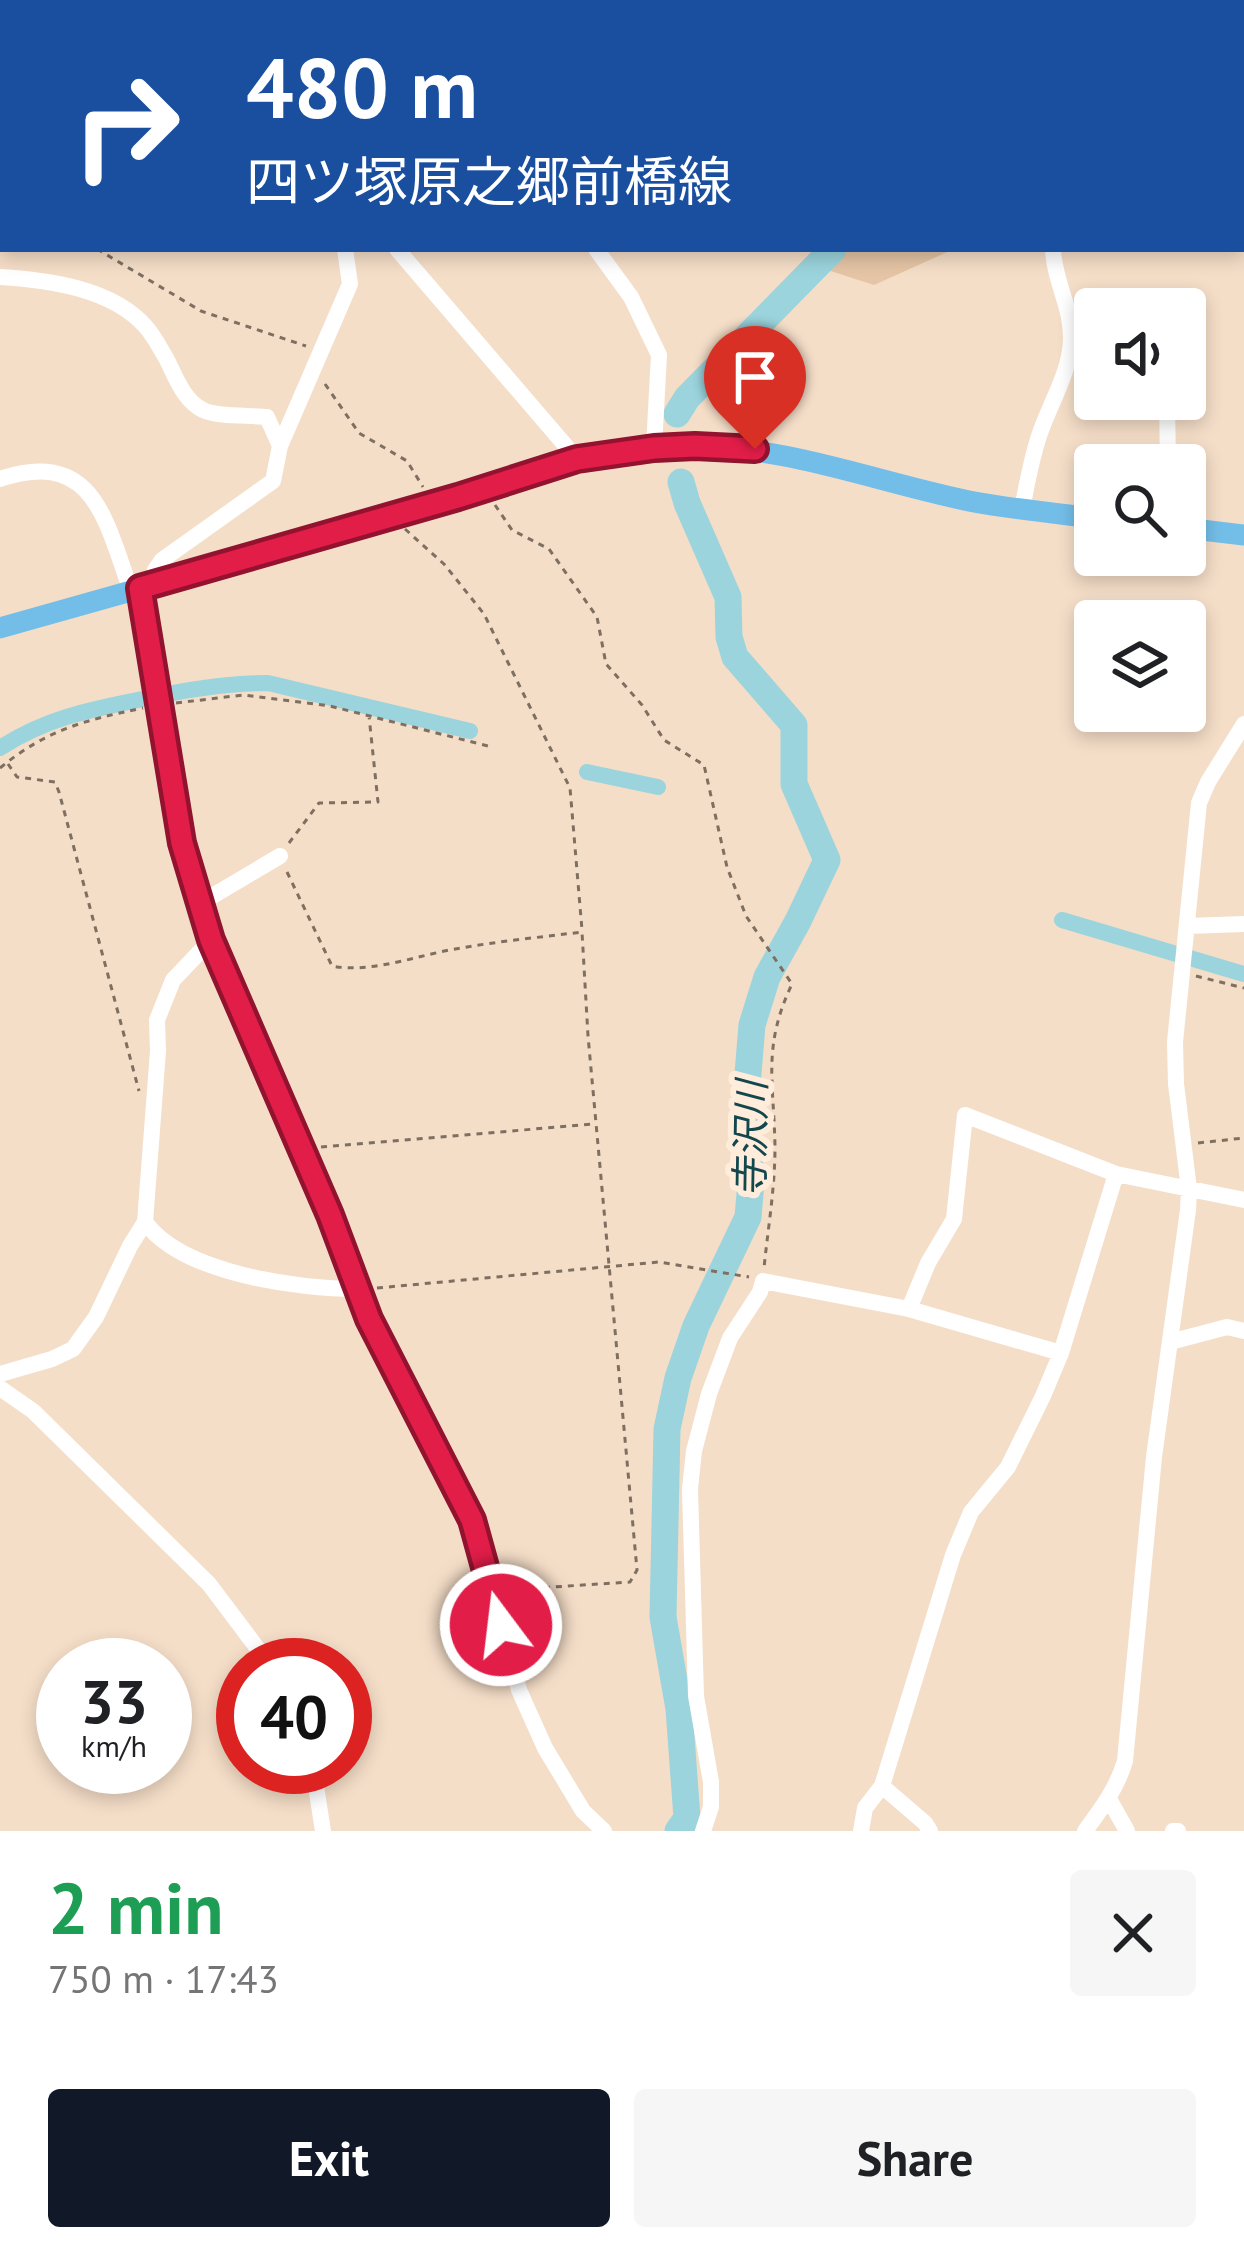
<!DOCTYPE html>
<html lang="en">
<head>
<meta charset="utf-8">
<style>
  :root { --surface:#fff; --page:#f6f6f6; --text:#202124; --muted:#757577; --accent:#111827 }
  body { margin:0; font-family:"PT Sans","Noto Sans JP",sans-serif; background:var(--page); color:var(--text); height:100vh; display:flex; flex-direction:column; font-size:45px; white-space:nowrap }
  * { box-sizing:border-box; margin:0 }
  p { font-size:39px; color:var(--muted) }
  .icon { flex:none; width:66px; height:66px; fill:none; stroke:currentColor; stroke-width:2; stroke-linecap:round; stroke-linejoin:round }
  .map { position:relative; height:1831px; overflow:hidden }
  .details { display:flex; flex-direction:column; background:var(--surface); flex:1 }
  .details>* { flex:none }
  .banner { position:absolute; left:0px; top:0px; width:1245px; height:252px; box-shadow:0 6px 18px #0003; background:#1a4fa0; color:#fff; overflow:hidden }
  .tools { position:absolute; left:1074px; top:288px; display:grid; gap:24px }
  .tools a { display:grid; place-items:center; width:132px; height:132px; border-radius:12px; background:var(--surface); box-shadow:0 6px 18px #0003; font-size:60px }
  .speed { position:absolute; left:36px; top:1638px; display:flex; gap:24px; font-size:60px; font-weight:700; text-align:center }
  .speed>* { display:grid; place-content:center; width:156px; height:156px; border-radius:50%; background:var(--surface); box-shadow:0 6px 18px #0003; line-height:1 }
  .speed small { font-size:30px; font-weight:400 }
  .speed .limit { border:18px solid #d22; background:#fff; color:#111 }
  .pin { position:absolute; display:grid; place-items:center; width:102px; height:102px; color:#fff; margin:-123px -51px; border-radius:50% 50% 50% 0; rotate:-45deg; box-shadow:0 0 12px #0007 }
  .pin .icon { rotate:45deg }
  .me { position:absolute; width:132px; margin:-66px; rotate:345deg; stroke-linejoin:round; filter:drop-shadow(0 0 9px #0008) }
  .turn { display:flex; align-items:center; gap:42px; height:252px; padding:0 48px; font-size:54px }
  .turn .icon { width:156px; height:156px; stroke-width:2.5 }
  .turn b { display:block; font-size:84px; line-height:102px }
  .round { display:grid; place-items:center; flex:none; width:126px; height:126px; border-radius:12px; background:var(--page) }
  .headline { display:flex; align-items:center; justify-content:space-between; height:204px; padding:0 48px }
  h1 { font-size:72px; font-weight:700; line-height:90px; color:#1e9e55 }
  .primary-button { display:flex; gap:24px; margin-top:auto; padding:24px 48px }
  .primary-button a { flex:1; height:138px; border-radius:12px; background:var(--accent); color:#fff; font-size:48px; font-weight:700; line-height:138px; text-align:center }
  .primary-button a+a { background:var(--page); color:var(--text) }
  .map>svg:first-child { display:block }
</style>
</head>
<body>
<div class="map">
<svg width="1244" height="1831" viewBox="0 0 1244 1831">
  <rect width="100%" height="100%" fill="#f5dec8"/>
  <path fill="#e5c5a5" d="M817,249h137l-80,36 -65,-21z"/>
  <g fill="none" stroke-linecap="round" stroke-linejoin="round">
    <path stroke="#9bd4dd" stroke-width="16" d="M0,748c48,-31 93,-39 148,-50 41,-9 79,-15 120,-15l202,48
      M587,772l71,15
      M1062,920l182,54"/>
    <path stroke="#9bd4dd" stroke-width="27" d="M900,0v3
      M677,414l10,-16 146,-149
      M678,1831l9,-13 -8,-109 -16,-92 4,-188 11,-51 18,-52 52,-109 3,-35 -5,-84 6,-73 15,-48 31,-56 29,-61 -33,-76v-59l-59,-68 -6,-20 -1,-40 -41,-94 -6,-21"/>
    <path stroke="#7e6f61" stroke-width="3" stroke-dasharray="6 6" stroke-linecap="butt" d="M342,0l4,3
      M0,69l3,27
      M97,249l104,62 105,35
      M325,384l34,49 48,28 16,26
      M495,505l17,25 37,19 48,68 9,47 36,41 22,35 40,25 23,102 19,49 46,68c-30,63 -18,98 -17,163 0,41 -7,81 -11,121
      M405,529l39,35 40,50 86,174 12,142
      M176,703l67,-8 87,11 162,41
      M8,764l9,13 38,5 4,10 80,299
      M0,768c46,-38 85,-48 143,-60
      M289,843l30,-40 59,-1 -9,-86
      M287,872l45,94c41,8 88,-12 129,-18 40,-7 81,-11 121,-16l6,104 49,534 -7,12 -124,8
      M1196,976l48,12
      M1198,1143l46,-5
      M321,1147l273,-23
      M377,1288l282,-26 90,15"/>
    <path stroke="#fff" stroke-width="16" d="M456,0l1,3
      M1166,3l2,-3
      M0,32l3,1
      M397,249l180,210
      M596,249l35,48 28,58 -5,92
      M0,277c48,3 112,11 146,50 8,9 14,21 20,31 10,19 17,42 37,52 13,7 48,5 64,7l13,29
      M1167,399l1,66
      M0,479c94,-32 106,43 131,112
      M1022,509c5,-25 9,-49 17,-73 10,-31 31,-63 32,-96 1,-33 -17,-59 -18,-91
      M152,585l3,-15 7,-10 111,-79 7,-35 70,-162 -5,-35
      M140,588l42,255 29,97 119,275 39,104 103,201 47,170 26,58 38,63 21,20
      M199,904l81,-48
      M1187,926l57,-2
      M145,1222c37,52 154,67 213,67
      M909,1309l19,-46 26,-44 11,-104 151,59
      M1170,1342l57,-15 17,4
      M0,1374l52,-15 21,-10 23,-32 34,-71 15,-24 13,-171 -1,-31 16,-40 38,-40
      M0,1388l33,23 176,173 61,81
      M313,1767l10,64
      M882,1786l43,37 5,8
      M1109,1799l18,32
      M703,1831l8,-24v-25l-15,-86 -6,-207 4,-38 15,-57 21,-56 30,-46 3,-11 146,28 152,44
      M861,1831l4,-23 17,-22 71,-231 18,-43 37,-45 35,-71 18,-43 55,-179 128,26
      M1085,1831c17,-23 32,-43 40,-70l29,-304 34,-247 1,-21 -13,-105 -1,-42 24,-239 9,-21 36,-58
      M1173,1831h5"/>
    <path stroke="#73bee8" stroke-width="21" d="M1185,528l59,7
      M0,628c143,-40 286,-81 428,-123 87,-25 173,-60 265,-59 96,1 184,36 276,55 41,8 84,12 126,17"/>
  </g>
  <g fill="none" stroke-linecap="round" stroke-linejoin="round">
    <g stroke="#92132f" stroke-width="30">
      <path id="route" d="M501,1625l-29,-105 -103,-201 -39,-104 -119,-275 -29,-97 -42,-255 318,-91 119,-38 77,-11 41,-2 60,3"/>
    </g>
    <use href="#route" stroke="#e11d48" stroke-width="21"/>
  </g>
  <g text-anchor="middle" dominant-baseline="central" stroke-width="12" stroke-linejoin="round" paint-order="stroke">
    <g font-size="39" font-style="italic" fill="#13474e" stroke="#ffecda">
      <text transform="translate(750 1139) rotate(-89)">寺沢川</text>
    </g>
  </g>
</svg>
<div class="tools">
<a><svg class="icon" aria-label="sound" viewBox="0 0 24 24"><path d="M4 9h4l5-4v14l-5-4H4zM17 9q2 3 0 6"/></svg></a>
<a><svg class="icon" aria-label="search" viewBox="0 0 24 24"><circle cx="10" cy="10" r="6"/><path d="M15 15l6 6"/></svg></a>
<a><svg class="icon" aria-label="layers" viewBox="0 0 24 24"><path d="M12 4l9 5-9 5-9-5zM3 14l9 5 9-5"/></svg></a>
</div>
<div class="speed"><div>33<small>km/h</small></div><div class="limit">40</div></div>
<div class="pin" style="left:755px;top:449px;background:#d93025"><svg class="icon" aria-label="arrive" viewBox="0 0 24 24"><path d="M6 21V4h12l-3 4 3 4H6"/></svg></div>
<svg class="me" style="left:501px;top:1625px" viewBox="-20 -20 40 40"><circle r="17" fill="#e11d48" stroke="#fff" stroke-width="3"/><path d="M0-11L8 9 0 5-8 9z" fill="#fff"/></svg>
<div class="banner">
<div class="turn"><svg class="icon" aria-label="right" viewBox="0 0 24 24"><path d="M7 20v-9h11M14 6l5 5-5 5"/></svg><div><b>480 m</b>四ツ塚原之郷前橋線</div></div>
</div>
</div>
<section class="details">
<div class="headline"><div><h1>2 min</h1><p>750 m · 17:43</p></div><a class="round"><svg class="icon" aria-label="close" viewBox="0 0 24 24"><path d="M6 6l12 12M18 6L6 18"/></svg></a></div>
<div class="primary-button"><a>Exit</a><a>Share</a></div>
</section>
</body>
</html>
